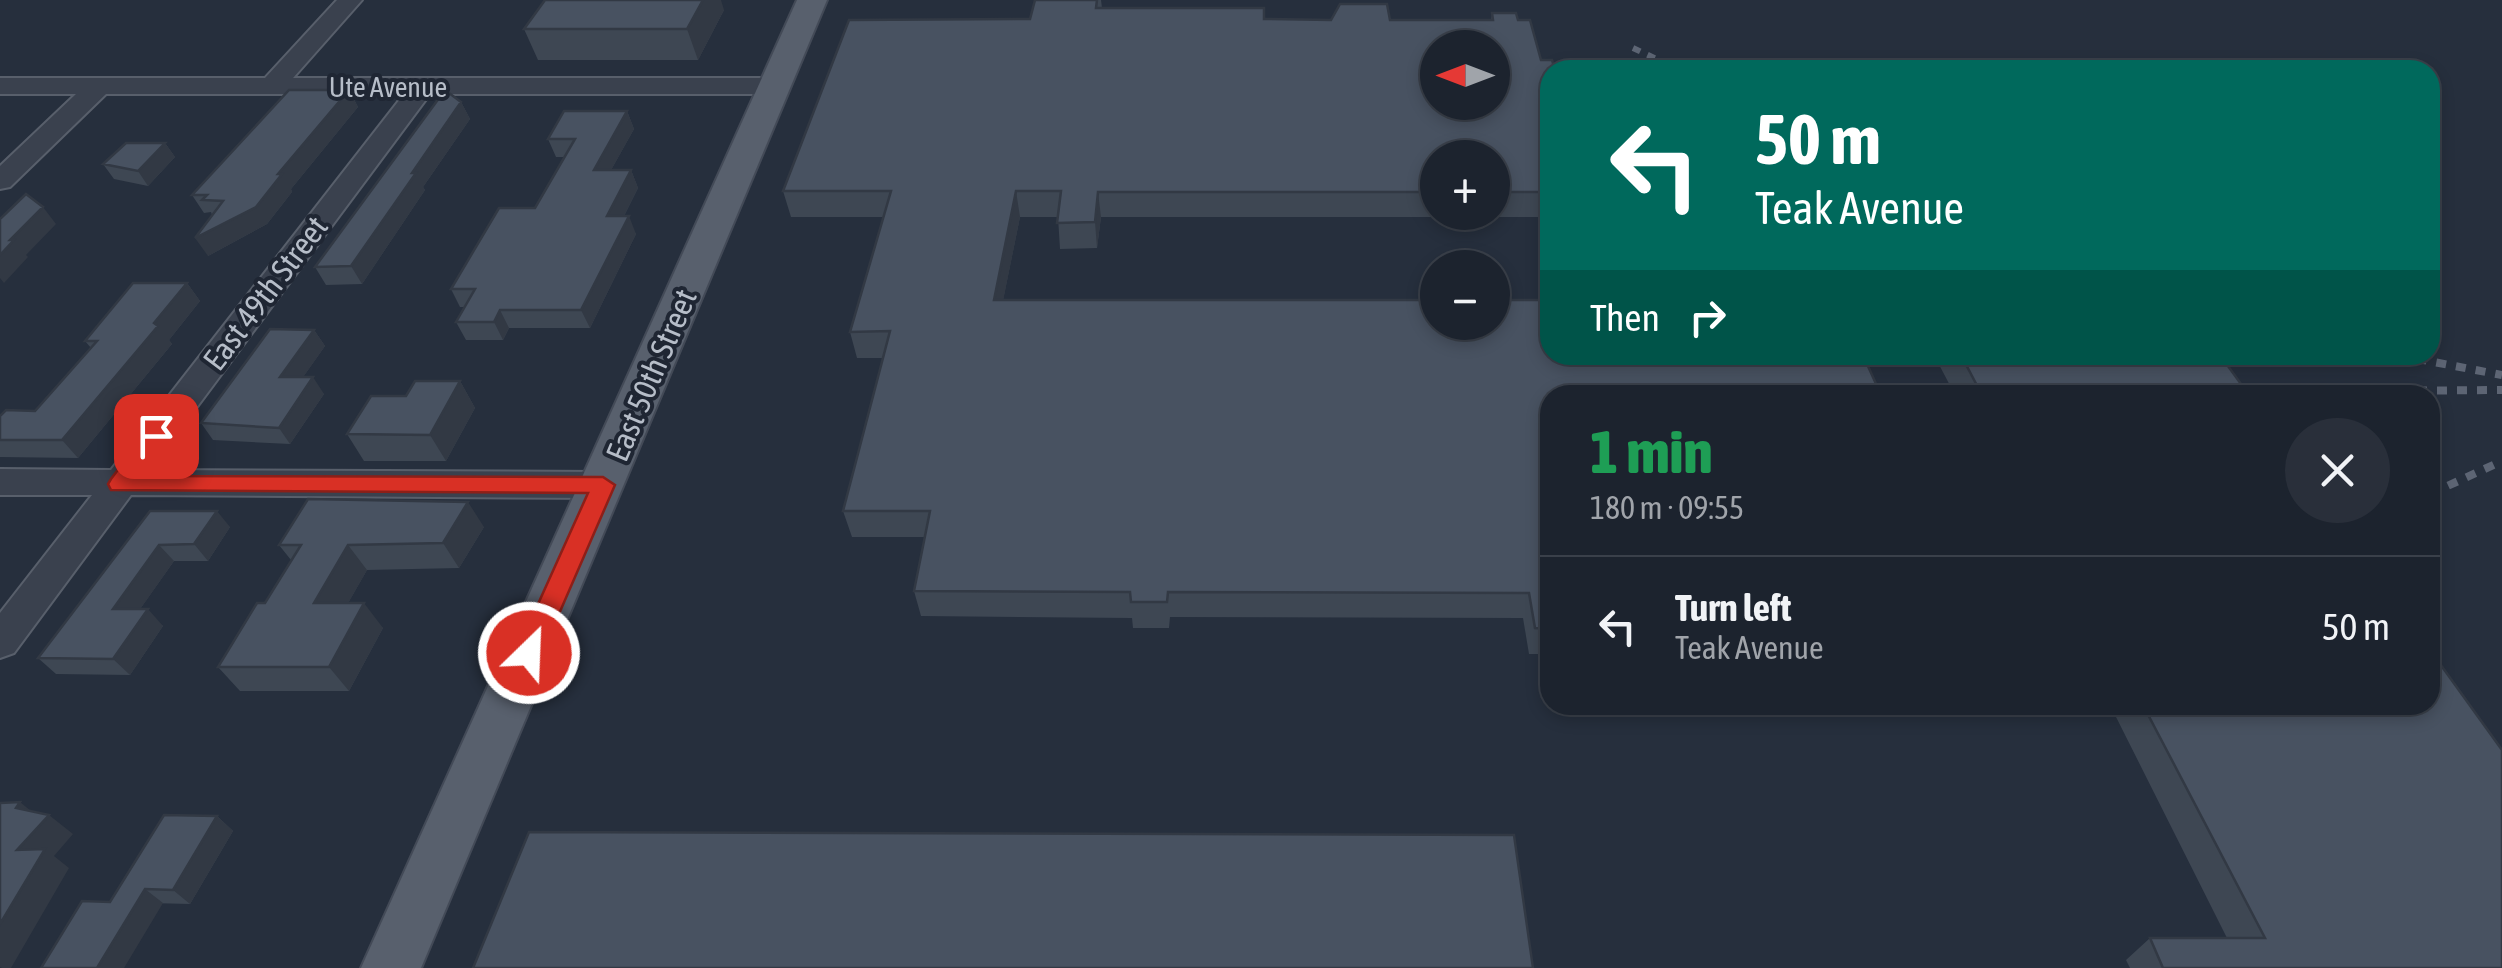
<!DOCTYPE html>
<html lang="en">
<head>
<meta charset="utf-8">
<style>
  :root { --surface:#1c232e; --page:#292f3a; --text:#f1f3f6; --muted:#a0a4aa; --line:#3a404a }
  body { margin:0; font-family:"Asap Condensed",sans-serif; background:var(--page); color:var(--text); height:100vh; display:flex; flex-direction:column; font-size:38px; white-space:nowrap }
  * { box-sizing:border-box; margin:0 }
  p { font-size:32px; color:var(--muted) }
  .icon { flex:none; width:55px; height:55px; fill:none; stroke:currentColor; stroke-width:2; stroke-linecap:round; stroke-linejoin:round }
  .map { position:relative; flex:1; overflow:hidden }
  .side { position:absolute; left:1540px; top:385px; width:900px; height:330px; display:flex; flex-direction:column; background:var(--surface); border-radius:30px; box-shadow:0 5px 15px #0003,0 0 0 2px var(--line) }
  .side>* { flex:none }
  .guide { position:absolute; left:1540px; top:60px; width:900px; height:305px; border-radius:30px; box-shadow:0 5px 15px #0003,0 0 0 2px var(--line); background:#00695c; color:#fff; overflow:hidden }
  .needle { width:65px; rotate:270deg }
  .tools { position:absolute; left:1420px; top:30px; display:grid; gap:20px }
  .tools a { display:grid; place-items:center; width:90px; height:90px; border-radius:50%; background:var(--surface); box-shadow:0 5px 15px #0003,0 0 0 2px var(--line); font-size:50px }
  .pin { position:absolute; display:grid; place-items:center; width:85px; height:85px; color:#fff; margin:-42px; border-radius:20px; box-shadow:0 5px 15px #0006 }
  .me { position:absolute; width:110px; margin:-55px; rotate:24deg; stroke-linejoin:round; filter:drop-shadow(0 0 8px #0008) }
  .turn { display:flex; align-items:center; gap:35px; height:210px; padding:0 50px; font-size:45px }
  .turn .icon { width:130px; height:130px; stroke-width:2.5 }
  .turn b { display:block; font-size:70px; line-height:85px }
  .then { display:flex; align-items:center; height:95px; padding:0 50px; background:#0003; gap:20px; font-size:38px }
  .round { display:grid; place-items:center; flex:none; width:105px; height:105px; border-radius:52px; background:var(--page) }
  .overview { display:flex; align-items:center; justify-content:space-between; height:170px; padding:0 50px }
  h1 { font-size:60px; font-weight:800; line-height:75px; color:#1e9e55 }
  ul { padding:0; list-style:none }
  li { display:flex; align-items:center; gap:30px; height:140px; padding:0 50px; border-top:2px solid var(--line) }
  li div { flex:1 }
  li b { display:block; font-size:38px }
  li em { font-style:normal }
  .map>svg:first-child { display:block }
</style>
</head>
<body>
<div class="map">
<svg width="2502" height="968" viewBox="0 0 2502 968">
  <rect width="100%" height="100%" fill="#262f3d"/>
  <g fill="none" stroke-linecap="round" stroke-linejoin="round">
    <g stroke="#585f6b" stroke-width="4">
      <path id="minor" d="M337,0h25l-69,78h483l13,8 -13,8h-346l-280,376 453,2 12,4 6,9 -6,9 -12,4 -472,-3 -117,158 -14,5v-45l92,-118h-92v-26l111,1 293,-376h-298l-96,93 -10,2v-23l76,-72h-76v-16h265z"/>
    </g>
    <g stroke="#434a57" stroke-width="4">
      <path id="major" d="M797,0h30l-406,968h-60z"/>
    </g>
    <use href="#minor" fill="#3a414e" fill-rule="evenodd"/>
    <use href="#major" fill="#58606d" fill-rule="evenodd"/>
    <path stroke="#5d6574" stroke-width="6" stroke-dasharray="8 8" stroke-linecap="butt" d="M1633,48l47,22"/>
    <path stroke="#5d6574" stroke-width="8" stroke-dasharray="10 10" stroke-linecap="butt" d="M2397,355l105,20
      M2217,392l285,-2
      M2430,494l72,-33"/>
  </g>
  <path fill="#3e4753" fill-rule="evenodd" d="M1035,0h66l1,8 162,11 227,1 1,-7 26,7 23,40 9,10v147h-449l-4,31 -37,1 -2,-32h-38l-17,83 547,95v259h-21l-6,-36 -353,-1 -1,11h-36l-1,-10 -211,-2 -7,-25 11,-54h-73l-9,-26 40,-153h-26l-7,-26 33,-115h-92l-8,-26 247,-172zM1438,158h54v54h-54z
    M724,10l-26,50h-160l-14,-31z
    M349,90l9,17 -67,82 1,3 -25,32 -59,32 4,-41 -1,-3 -7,1 -12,-18z
    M461,102l9,17 -47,68 2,3 -63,94 -36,1 -11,-18z
    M627,111l7,18 -23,41h20l7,18 -14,28 12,18 -46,94h-81l-6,12h-37l-10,-18 8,-15h-4l-9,-18 84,-81 30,-51h-9l-8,-18z
    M165,143l10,14 -27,29 -34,-7 -11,-15z
    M187,283l13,18 -31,39 3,4 -94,114 -78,-1v-41l35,-5 56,-63 -6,-7z
    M314,330l11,16 -22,31 21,17 -34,50 -77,-4 -12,-17z
    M1934,355h286l29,40h-294z
    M460,381l15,27 -29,53h-82l-17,-27z
    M150,511l80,16 -22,34h-34l-34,48 23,17 -33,49 -74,-1 -18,-16z
    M484,527l-25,41 -92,2 -19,33 35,25 -34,63h-109l-22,-24 47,-64 26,-43 -12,-15z
    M2110,705h320l72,263h-372l-4,-8 24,-22h77z
    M217,816l16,15 -43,73 -80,-2z"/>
  <path fill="#323944" d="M703,0h18l3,10 -26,50 -11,-31z
    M349,90l9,17 -67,82 1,3 -25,32 -59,32 -13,-18 83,-64z
    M461,102l9,17 -47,68 2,3 -63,94 -11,-18 61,-93z
    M627,111l7,18 -33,59 -7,-18z
    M165,143l10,14 -27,29 -10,-15z
    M631,170l7,18 -23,46 -8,-18z
    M1016,191l4,26 -22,109 -4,-26z
    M1098,192l3,25 -4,31 -2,-26z
    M43,207l13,17 -30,31 2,2 -24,26 -4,-5v-23l10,-15z
    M629,216l7,18 -46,94 -9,-18z
    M187,283l13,18 -31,39 3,4 -94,114 -16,-18 92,-117z
    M500,310l9,18 -6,12 -9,-18z
    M314,330l11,16 -33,47 -12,-16z
    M313,377l11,17 -34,50 -11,-16z
    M460,381l15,27 -29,53 -16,-26z
    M468,502l16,25 -25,41 -16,-25z
    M217,511l13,16 -22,34 -14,-17z
    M159,545l15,16 -45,64 -16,-16z
    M348,545l19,25 -33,58 -20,-25z
    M364,603l19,25 -34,63 -20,-24z
    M148,609l15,17 -33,49 -17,-16z
    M20,802l23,19 6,-6 24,19 -19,22 15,12 -58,100h-9l-2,-1v-43l17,-74 -1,-42z
    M217,816l16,15 -43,73 -17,-14z
    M145,889l18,14 -39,65h-27z"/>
  <path fill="#485261" stroke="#323944" stroke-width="2.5" fill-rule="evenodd" d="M545,0h158l-16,29h-163z
    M1035,0h62l-1,8h168v11l67,1 9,-16h47l3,16h103l-1,-7h24l2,7h12l11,40h11l3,10h-5v122h-58v-34h-54v34h-340l-3,30 -38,1 4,-32h-45l-22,109h444v22h54v-22h58v55h313l18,40h-331v234l-15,-1 -6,-35 -361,-1 -1,10h-36l-1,-10 -216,-1 16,-80h-87l47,-180 -40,1 41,-141h-108l66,-171 181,-1zM1438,48h54v54h-54z
    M289,90h60l-71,84h4l-26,33 -61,31 28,-37 -21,-1 5,-5h-15z
    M445,90l16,12 -49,71h4l-65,93 -36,1z
    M564,111h63l-33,59h37l-24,46h22l-48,94h-81l-6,12h-38l19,-33h-24l48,-81h36l40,-69h-27z
    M126,143h39l-27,28 -35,-7z
    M26,194l17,13 -33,33h4l-14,15v-36z
    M133,283h54l-33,40 4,3 -96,114h-62v-24l6,-6 29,1 62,-70h-12z
    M270,329l44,1 -34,47h33l-34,51 -78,-5z
    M1961,355h259l29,40h-267z
    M415,381h45l-30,54 -83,-1 24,-38h35z
    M308,499l160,3 -25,41 -95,2 -34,58h50l-35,64h-111l39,-64h8l36,-58h-22z
    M150,511h67l-23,33 -35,1 -46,64h35l-35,50 -75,-1z
    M2430,650l72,100v218h-339l-13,-30h115l-122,-233h287z
    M20,802l-4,6 33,7 -32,35 28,-1 -45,75v-121z
    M164,815l53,1 -44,74 -28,-1 -48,79h-56l41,-67 28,1z
    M529,832l985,3 19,133h-1060z"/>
  <path fill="#d93025" stroke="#8d1f18" stroke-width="2.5" d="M156,428l11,8 -29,40 465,1 12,8 -73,168 -4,7 -9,3 -9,-3 -4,-7 72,-160 -477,-3 -3,-6 3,-5 37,-49z"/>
  <g text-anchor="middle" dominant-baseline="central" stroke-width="8" stroke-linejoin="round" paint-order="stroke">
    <g font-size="28" fill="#b6bdc8" stroke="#1f2633">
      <text x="388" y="87">Ute Avenue</text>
    </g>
    <g font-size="32" fill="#b6bdc8" stroke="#1f2633">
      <text transform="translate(265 293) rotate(-53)">East 49th Street</text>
      <text transform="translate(651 375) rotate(-67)">East 50th Street</text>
    </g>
  </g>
</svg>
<div class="tools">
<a><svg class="needle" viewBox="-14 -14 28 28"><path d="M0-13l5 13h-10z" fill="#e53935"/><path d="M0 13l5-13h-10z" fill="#a0a4aa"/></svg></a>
<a>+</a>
<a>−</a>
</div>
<div class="pin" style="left:156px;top:436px;background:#d93025"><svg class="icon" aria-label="arrive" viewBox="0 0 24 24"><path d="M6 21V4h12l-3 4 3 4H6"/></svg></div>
<svg class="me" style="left:529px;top:653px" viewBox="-20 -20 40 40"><circle r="17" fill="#d93025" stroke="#fff" stroke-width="3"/><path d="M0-11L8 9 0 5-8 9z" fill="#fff"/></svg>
<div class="guide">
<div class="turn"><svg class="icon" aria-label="left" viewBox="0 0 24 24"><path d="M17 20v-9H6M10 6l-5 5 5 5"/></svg><div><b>50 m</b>Teak Avenue</div></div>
<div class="then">Then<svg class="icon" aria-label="right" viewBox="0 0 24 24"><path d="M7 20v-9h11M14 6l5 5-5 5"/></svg></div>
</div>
<section class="side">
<div class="overview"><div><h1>1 min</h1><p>180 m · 09:55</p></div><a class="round"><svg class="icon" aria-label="close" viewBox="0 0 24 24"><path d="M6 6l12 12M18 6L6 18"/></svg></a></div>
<ul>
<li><svg class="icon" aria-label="left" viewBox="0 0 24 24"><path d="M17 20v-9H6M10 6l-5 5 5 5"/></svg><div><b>Turn left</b><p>Teak Avenue</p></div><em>50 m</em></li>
</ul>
</section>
</div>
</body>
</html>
